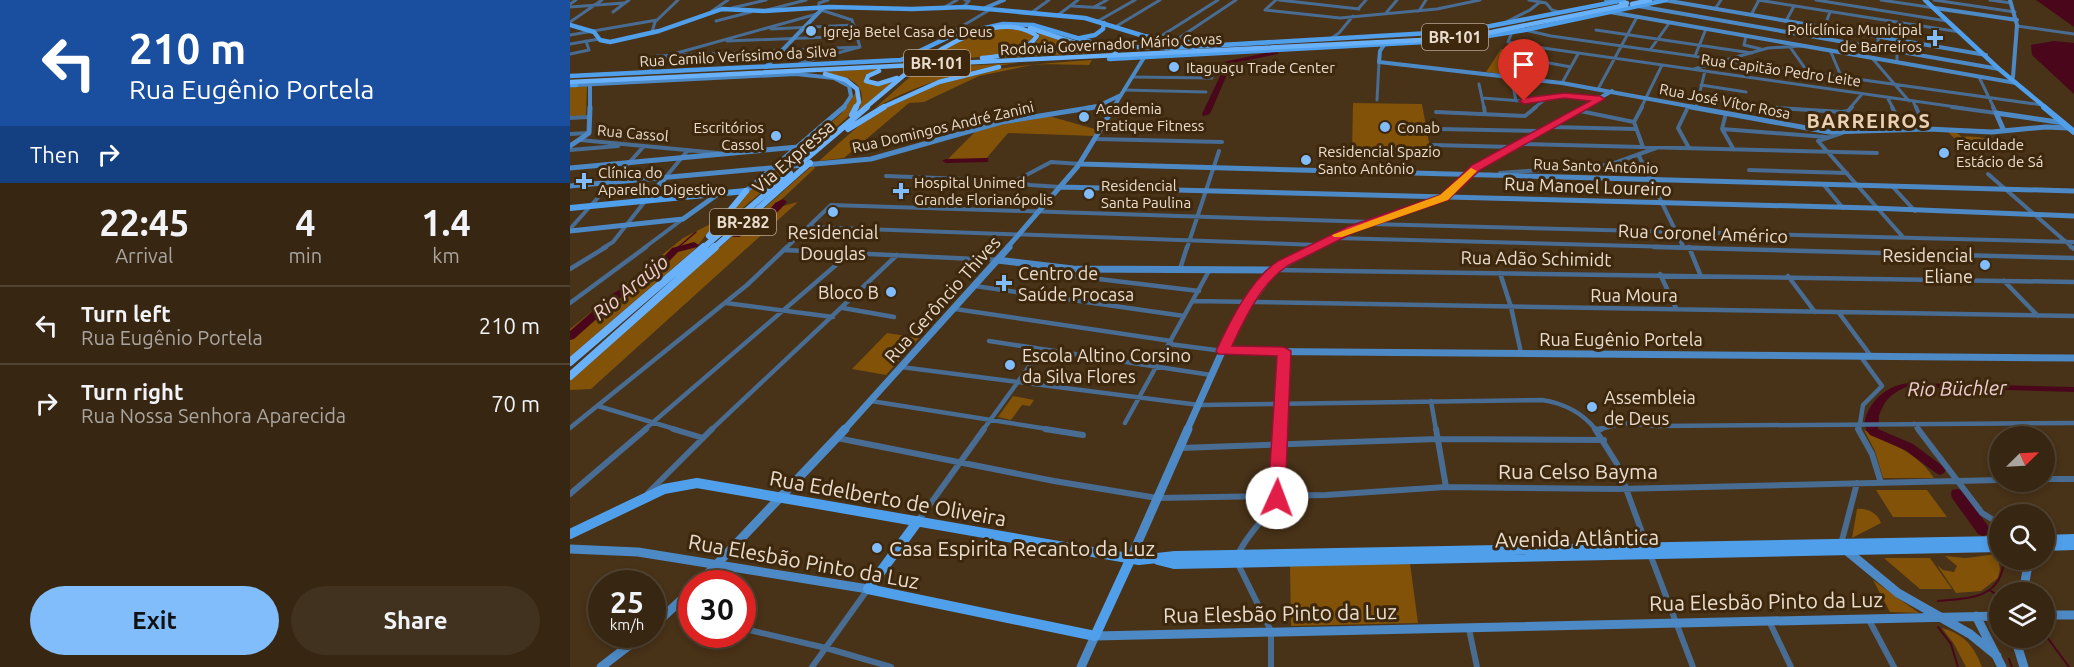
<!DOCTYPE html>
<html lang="en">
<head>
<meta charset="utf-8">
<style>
  :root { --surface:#362612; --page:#413220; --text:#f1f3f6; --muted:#aaa59f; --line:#504332; --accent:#81bdfa }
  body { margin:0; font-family:Ubuntu,sans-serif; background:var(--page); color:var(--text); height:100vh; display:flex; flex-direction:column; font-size:22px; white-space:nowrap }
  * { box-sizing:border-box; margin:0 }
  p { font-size:20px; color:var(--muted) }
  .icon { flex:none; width:33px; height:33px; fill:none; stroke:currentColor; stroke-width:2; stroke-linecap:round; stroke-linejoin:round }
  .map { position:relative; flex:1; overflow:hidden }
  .drawer { display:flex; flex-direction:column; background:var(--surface); width:570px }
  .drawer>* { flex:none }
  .hud { background:#1a4fa0; color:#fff; overflow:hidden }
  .needle { width:39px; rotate:66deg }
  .buttons { position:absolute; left:1419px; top:426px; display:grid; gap:12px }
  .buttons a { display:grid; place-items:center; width:66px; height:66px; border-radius:50%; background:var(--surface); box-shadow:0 3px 9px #0003,0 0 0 2px var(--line); font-size:30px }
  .speed { position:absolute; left:18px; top:570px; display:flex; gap:12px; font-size:30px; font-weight:700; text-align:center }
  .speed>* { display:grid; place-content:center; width:78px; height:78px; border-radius:50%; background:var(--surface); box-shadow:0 3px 9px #0003,0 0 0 2px var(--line); line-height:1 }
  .speed small { font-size:15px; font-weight:400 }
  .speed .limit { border:9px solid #d22; background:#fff; color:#111 }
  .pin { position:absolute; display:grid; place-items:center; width:51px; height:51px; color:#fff; margin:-62px -26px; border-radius:50% 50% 50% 0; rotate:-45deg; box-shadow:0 0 6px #0007 }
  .pin .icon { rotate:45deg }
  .me { position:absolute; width:66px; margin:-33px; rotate:2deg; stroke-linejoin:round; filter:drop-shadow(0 0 4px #0008) }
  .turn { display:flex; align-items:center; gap:21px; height:126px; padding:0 30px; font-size:27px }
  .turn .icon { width:78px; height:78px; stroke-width:2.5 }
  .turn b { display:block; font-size:42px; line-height:51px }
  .then { display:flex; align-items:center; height:57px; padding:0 30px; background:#0003; gap:12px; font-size:22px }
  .eta { display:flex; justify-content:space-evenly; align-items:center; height:102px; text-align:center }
  .eta b { font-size:36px; font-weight:600; line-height:42px }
  .button { display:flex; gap:12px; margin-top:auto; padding:12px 30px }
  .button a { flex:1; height:69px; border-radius:36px; background:var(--accent); color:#111; font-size:24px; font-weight:600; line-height:69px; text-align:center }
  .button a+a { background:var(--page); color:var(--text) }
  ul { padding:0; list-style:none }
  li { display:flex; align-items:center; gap:18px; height:78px; padding:0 30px; border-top:2px solid var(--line) }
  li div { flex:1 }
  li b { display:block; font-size:22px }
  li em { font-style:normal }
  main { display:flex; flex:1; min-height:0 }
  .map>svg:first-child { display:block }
</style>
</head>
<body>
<main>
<section class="drawer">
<div class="hud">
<div class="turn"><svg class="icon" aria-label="left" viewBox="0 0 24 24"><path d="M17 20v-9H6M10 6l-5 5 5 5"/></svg><div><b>210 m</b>Rua Eugênio Portela</div></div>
<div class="then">Then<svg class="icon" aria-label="right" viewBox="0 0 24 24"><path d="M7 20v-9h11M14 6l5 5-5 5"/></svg></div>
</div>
<div class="eta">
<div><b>22:45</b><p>Arrival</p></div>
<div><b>4</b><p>min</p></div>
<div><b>1.4</b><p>km</p></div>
</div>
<ul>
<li><svg class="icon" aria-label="left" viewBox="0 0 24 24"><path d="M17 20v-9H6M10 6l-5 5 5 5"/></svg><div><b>Turn left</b><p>Rua Eugênio Portela</p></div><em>210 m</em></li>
<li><svg class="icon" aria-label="right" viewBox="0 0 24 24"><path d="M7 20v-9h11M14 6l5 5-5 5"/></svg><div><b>Turn right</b><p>Rua Nossa Senhora Aparecida</p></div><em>70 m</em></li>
</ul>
<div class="button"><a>Exit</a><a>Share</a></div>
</section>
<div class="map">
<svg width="1504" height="667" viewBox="0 0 1504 667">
  <rect width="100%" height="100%" fill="#483218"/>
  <path fill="#815208" d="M428,29h20l13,4 2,4c-10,22 -81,22 -104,23 21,-16 43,-26 69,-31z
    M467,32l44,16 30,4 -129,7c18,-4 49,-5 58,-23z
    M931,49l32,5 -2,6 15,2 -8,16 -52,-6z
    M522,60l-3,5 -52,-1 -58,12 -55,26 -15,1 -65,55 -25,3c22,-19 43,-41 68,-55 63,-37 135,-41 205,-46z
    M448,63c-52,7 -97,19 -143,45l45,-40z
    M307,69l-12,7 -1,4 9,4 23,-4 -38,31c15,-31 -17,-36 -40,-39z
    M17,86l-1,30 -16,1v-30z
    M286,92l1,12 -7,11 -55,49 -15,1 61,-51z
    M783,103l69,1 9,49 -79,-1z
    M479,116l49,14 -4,6 -86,-3 -23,27 -39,1 29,-29 24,-7z
    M1378,132h8l6,5c16,-2 31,2 43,13l-43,-4z
    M243,165l2,3 -34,32 -2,7 19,-5 -207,187 -21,1v-11z
    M220,168l-66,56c18,-25 34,-52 66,-56z
    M148,220l-24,30 -124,107v-28l113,-91z
    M317,333l32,5 -33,37 -34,-6z
    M443,396l21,4 -4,6 -8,-1 -11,15 -13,-3z
    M1294,430c25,12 54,23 70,48h-51l-8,-27z
    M1306,490h51l20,27h-54z
    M1287,509c10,-1 21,4 24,14l-29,15z
    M1427,554l3,15 -2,9 -17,13 -25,2 -19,-28 6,5 11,2 3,-6 -12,-10 21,2z
    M1314,558h46l22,31h-32z
    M840,563l8,60 -127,3 -1,-60z
    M1303,580l46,33 -29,-1z
    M1372,628c22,6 32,18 40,39h-16l-12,-23z"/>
  <path fill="#4a071b" d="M1466,0h38v27z
    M1484,41l20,2v51l-42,-39 -1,-10z
    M1344,383l160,4v5l-168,-5c-24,11 -23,20 -32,42l-10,-2c2,-26 26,-45 50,-44z"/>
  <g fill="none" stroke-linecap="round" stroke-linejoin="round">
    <path stroke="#4a071b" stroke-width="1.5" d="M105,250l21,-18"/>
    <path stroke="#4a071b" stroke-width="2" d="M1421,591l9,6
      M1368,601c32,-3 63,-2 66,-41
      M1368,627l13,17 7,23
      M1474,633l25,34
      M1439,659l3,8"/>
    <path fill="#4a071b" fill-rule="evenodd" d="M706,51l2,1v2l-50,10 1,6 -19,44 -7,2 -1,-2 21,-44v-8z
      M415,158h3v4l-42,1 -4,-2 4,-2z
      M213,199l4,3 -17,18 -31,17h-6l-1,-2 1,-2 31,-17 11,-13z
      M124,242l5,3 -2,2 -19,5 -19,20 -40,27 -45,40 -4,1v-9l41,-36 42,-27 19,-20z
      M1303,414l4,1 2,3 -1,11 35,15 31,23 2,3 -2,3 -4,2 -4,-2 -31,-23 -35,-15 -4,-5 3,-15z
      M1387,489l5,1 26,36 2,4 -2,4 -5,2 -5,-2 -26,-36 -1,-4 1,-4z"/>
    <path stroke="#486c92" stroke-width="3" d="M709,0l80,9
      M959,0l17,3 6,7 7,2
      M1188,0l202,32
      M1246,0l131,21
      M1311,0l54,8
      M1364,0l81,12
      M1420,0l21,3
      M0,4l6,-4
      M501,6l34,2
      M0,7l54,-4
      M249,7v-4l9,-3
      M393,7l6,-6 -4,-1
      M524,7l13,-7
      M162,8l34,-8
      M373,8l14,-8
      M788,9l8,-9
      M1145,9l6,-9
      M197,10l39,-10
      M695,10l75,8 97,-9 43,-9
      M695,10l11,-10
      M142,11l16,-11
      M849,11l7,-11
      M43,12l16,-12
      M461,13l18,-13
      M816,13l11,-13
      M488,15l20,-15
      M1181,15l8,-15
      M146,21l35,-9
      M528,21l37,-21
      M1216,21l8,-15
      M0,22l32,-22
      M934,23l26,-13 10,-8
      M1447,26l57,8
      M545,27l45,-27
      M1254,28l6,-16
      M201,29l83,-4
      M955,30l26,6 491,69
      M1026,30l156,23
      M82,32l3,-10 23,-22
      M942,32l-4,10 8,2 447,64
      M0,35l87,-15
      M1176,36l-2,9 17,4
      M372,38l49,-29
      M588,38l60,-38
      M760,39l9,-6 14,-17
      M606,40l60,-40
      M157,41l130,-5
      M0,44l29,-5
      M1220,47l17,24
      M1306,48l3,-11
      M1080,50l20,-28
      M1260,50l11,26
      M1327,51v11
      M107,53l140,-39
      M0,54l19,-4 -3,-9
      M87,56l203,-9
      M1125,56l11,-27
      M1302,58l37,43
      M230,63l60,-16 -8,-27 -31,-10
      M979,63l22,4
      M1124,69l74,-21 34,-2
      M78,72l21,-16
      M562,77l80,1
      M1409,77l15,31
      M992,83l16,-29
      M909,84l5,24
      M1131,85l45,7
      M943,86l3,15
      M1028,89l39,-72
      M554,90l82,2
      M1128,97l74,11
      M1317,97l6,11
      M912,98l40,3 46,-5 32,3
      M807,100l2,-38
      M1343,101l3,7
      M964,108l14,-11
      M1071,108l21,-43
      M1117,108l1,-2
      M1126,108l9,-37
      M1280,108l12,-14"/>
    <path stroke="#486c92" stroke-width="4" d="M914,107l1,7
      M1072,107l-8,15 9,25
      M1118,107l-10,21 11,20
      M1192,107l80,5 6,-1 4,-4
      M1322,107l4,8
      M1346,107l3,7
      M1382,107l44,6
      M1423,107l3,6
      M1010,111l54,11
      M866,112l89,4 11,-9
      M1156,113l-4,16 12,21
      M0,118l19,-1
      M981,127l85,2
      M869,129l103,2
      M1152,129l104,8
      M1272,133l-24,8 85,96
      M0,134l18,-1
      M526,139l126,3
      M10,140l138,13
      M951,144l356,9
      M863,145l80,2
      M0,150l48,-4
      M1069,156l44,90
      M1179,170l98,3
      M930,173l109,-8 47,-17
      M1418,174l85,74
      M316,176l129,5 15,4 31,2
      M95,178l23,-28
      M445,181l36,-19 30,2
      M1253,184l20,24
      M1322,186l23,25
      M800,224l704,18
      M238,227l511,18
      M0,229l74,-83
      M764,238l376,10
      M33,248l10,-6 33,-42
      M74,248l39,-29
      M216,248l45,-43 540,17
      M617,248l32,-97"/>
    <path stroke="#486c92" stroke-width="4.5" d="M1084,247l420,11
      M1119,247l11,27
      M1501,247l3,2
      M214,250l213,10
      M0,269l36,-22
      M610,269l7,-22
      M706,270l798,12
      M470,272l159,19
      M930,273l11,34 10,46
      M1090,274l16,34
      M1218,276l27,36
      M1434,281l34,35
      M405,286l209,30
      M623,301l881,15
      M0,303l76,-56
      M156,303l107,14
      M273,308l51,9
      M385,309l216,32
      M1269,313l32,43
      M419,341l222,34
      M599,344l54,7
      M331,367l298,38 343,-5c21,3 41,13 54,30
      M301,401l183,29
      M861,401l5,29
      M28,406l80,24
      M555,423l85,-154
      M1344,424l5,6
      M0,428l177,-143 40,-38
      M74,430l206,-177
      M141,430l186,-175
      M413,430l58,-80
      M710,430l4,-79
      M1027,430l26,-7 34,3 417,-3
      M1289,430l4,-25 19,-19 -21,-29"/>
    <path stroke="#486c92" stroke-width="6" d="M103,429l30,9
      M475,429l38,6
      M866,429l10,58
      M1025,429l22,35 30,82
      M1288,429l14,25 9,29
      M1348,429l64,84 18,11
      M1027,430l4,-1
      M267,438l217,43 103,17 169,-3 120,-8 171,2 383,-9
      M610,448l258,-9 166,1
      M1474,479h30
      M78,493l64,-64
      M0,494l76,-65
      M348,521l66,-92
      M1271,544l16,-61
      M1080,554l43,113
      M668,555c8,-22 35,-42 39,-59 5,-21 2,-46 3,-67
      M668,564l33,67v36
      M1299,620l25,47
      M1199,621l22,46
      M899,629l8,38
      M179,630l77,18 65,19
      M242,667l56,-78"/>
    <path stroke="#4d89c4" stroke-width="4" d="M1036,0l9,2
      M1094,0l322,55
      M1440,0l7,25 -4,52
      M1068,6l361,63
      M415,8l19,-8
      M1365,8l82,12
      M1040,12l406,71
      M814,45l-4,6 -1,11 183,21 137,25
      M196,67l58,-60
      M6,85l220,-11 38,4 15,8 2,10 -8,12
      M537,105l-3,-2 17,-8
      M20,108v-24
      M516,108l19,-3
      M543,108l32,-52
      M1012,108l30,-17"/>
    <path stroke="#4d89c4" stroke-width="5" d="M1121,107l138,25 99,-3 64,3 54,-5 23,1
      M1426,113l68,10
      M1426,113l8,18
      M0,146l19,-13 1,-26
      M511,164l993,27
      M0,168l228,-21
      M0,186l301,-27 131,-37 93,-15
      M491,187l810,21 203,8
      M176,191l98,-84
      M76,200l19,-22
      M0,231l113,-12 35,-25
      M437,248l71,-82 36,-59
      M744,248l28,-15 102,-35 32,-30 108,-61"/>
    <path stroke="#4d89c4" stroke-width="7" d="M427,260l76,9 201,1
      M653,351l851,7
      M274,430l165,-183
      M617,430l47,-105 40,-55 43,-23"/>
    <path stroke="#4d89c4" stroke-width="9" d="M0,549l68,3 230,37
      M1277,551l51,42 72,41 27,22
      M560,560l58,-131
      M128,584l147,-155
      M1453,592l6,-32
      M1474,615h30
      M1406,616l26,51
      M82,627l40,-37
      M1445,638l9,29
      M31,667l43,-33
      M511,667l14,-31 905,-20"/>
    <path stroke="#509feb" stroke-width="4.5" d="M1355,0l74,69 47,39
      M0,25l24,7 6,8 10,2 49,-11 63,-22 42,2 66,-4 82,2 54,-2 119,11 59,18 52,7
      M510,38l15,-3 8,-6 1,-6
      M539,59l354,-19 62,-10 141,-30
      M0,76l331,-16 52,-25 50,-11 30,1 71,21 66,2 295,-17 159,-31
      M0,85h6"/>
    <path stroke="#509feb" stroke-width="6" d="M1474,107l30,25
      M0,208l176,-17"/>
    <path stroke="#509feb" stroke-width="10" d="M348,521l-50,68 227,47 35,-76
      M0,534l94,-45 33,-6 442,77 36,-4 825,-15
      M1474,540l30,-1
      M1474,546l30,-1
      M588,560l16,4 826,-17"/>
    <path stroke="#69b2fb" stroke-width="4.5" d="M1062,4l18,-4
      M460,28l54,18 32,5
      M358,58c29,-20 77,-45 109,-22 -12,18 -35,20 -55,22
      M309,71l-11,5 -2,5 12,3 19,-6
      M255,74l21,6 11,9 2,13 -3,6
      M0,82l872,-43 50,-7 134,-27
      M295,108l44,-37
      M311,108l58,-26 60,-15"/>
    <path stroke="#69b2fb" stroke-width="6" d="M282,115l4,-8
      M278,129l36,-22
      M231,163l66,-56
      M139,236l37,-45
      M133,248l87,-75
      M144,248l91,-81"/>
    <path stroke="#69b2fb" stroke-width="8" d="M0,362l134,-115
      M0,376l145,-129"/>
    <path stroke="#69b2fb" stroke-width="4.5" d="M1051,4l6,-1
      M339,71l15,-13"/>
    <path stroke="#69b2fb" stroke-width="6" d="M235,167l5,-4"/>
  </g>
  <path fill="#e11d48" stroke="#92132f" stroke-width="1.5" d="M994,93l36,3 5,3 -125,71 -32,30 -93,32 -68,34c-26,18 -42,52 -55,80l52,1 7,4 -6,147 -2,5 -6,2 -6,-2 -3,-5 9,-142 -59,-2 -2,-3c14,-30 34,-71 62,-90l69,-34 93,-32 32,-30 118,-64 -26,-3 -40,6 -5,-3 5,-3z"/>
  <path fill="#f59e0b" d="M901,168l6,3 -29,29 -106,37h-8l-2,-2 108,-40z"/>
  <g fill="#81bdfa" stroke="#3d280e" stroke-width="2">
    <circle cx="241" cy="31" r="6"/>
    <path d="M1362 29h6v6h6v6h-6v6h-6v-6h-6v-6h6z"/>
    <circle cx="604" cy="67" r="6"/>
    <circle cx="514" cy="117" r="6"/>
    <circle cx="815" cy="127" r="6"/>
    <circle cx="206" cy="136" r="6"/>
    <circle cx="1374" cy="153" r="6"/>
    <circle cx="736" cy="160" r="6"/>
    <path d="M11 172h6v6h6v6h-6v6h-6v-6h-6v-6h6z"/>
    <path d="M328 182h6v6h6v6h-6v6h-6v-6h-6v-6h6z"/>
    <circle cx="519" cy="194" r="6"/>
    <circle cx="263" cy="212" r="6"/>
    <circle cx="1415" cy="265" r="6"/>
    <path d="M431 274h6v6h6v6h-6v6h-6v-6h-6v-6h6z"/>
    <circle cx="321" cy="292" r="6"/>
    <circle cx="440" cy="365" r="6"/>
    <circle cx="1022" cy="407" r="6"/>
    <circle cx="307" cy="548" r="6"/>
  </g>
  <g text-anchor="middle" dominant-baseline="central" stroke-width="6" stroke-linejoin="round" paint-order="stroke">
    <g font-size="15" fill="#ebddce" stroke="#3d280e" text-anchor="start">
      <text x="1352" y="29" text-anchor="end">Policlínica Municipal<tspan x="1352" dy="17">de Barreiros</tspan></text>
      <text x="253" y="31">Igreja Betel Casa de Deus</text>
      <text x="616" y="67">Itaguaçu Trade Center</text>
      <text x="526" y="108">Academia<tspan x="526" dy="17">Pratique Fitness</tspan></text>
      <text x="194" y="127" text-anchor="end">Escritórios<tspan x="194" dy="17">Cassol</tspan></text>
      <text x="827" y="127">Conab</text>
      <text x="1386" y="144">Faculdade<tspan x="1386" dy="17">Estácio de Sá</tspan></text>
      <text x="748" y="151">Residencial Spazio<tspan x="748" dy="17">Santo Antônio</tspan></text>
      <text x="28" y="172">Clínica do<tspan x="28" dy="17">Aparelho Digestivo</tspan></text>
      <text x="344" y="182">Hospital Unimed<tspan x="344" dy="17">Grande Florianópolis</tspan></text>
      <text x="531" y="185">Residencial<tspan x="531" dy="17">Santa Paulina</tspan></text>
    </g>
    <g font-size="15" fill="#ebddce" stroke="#3d280e">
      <text transform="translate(541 44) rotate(-3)">Rodovia Governador Mário Covas</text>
      <text transform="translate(168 56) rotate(-3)">Rua Camilo Veríssimo da Silva</text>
      <text transform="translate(1211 70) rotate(8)">Rua Capitão Pedro Leite</text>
      <text transform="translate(1155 101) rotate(11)">Rua José Vítor Rosa</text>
      <text transform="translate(373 127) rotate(-13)">Rua Domingos André Zanini</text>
      <text transform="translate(63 133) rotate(5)">Rua Cassol</text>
      <text transform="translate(1026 166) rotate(2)">Rua Santo Antônio</text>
    </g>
    <g fill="#3d280e" stroke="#b7a794" stroke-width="1.5">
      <rect x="852" y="24" width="66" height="26" rx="4.5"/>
      <rect x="334" y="50" width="66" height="26" rx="4.5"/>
      <rect x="140" y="209" width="66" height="26" rx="4.5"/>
    </g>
    <g font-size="16" font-weight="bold" fill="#ebddce">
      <text x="885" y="37">BR-101</text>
      <text x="367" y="63">BR-101</text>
      <text x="173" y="222">BR-282</text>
    </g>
    <g font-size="18" fill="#ebddce" stroke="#3d280e">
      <text transform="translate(223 156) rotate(-41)">Via Expressa</text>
      <text transform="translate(1018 186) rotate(2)">Rua Manoel Loureiro</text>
      <text transform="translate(1133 233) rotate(2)">Rua Coronel Américo</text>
      <text transform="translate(966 258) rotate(1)">Rua Adão Schimidt</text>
      <text x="1064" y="295">Rua Moura</text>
      <text transform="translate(372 299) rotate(-48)">Rua Gerôncio Thives</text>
      <text x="1051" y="339">Rua Eugênio Portela</text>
    </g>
    <g font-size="18" fill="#ebddce" stroke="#3d280e" text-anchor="start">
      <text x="263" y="232" text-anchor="middle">Residencial<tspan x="263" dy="21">Douglas</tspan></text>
      <text x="1403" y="255" text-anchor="end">Residencial<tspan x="1403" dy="21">Eliane</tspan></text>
      <text x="448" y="273">Centro de<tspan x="448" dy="21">Saúde Procasa</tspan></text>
      <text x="309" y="292" text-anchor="end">Bloco B</text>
      <text x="452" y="355">Escola Altino Corsino<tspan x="452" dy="21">da Silva Flores</tspan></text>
      <text x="1034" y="397">Assembleia<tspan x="1034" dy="21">de Deus</tspan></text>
    </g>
    <g font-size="20" font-weight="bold" letter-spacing="1.5" fill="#eacfb1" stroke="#3d280e">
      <text x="1299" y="120">BARREIROS</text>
    </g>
    <g font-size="20" font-style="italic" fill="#efcdd1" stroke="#3d280e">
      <text transform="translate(60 287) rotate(-39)">Rio Araújo</text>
      <text transform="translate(1387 388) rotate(-1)">Rio Büchler</text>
    </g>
    <g font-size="21" fill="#ebddce" stroke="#3d280e">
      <text x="1008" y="471">Rua Celso Bayma</text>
      <text transform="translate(318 498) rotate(10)">Rua Edelberto de Oliveira</text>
      <text transform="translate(1007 538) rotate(-1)">Avenida Atlântica</text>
      <text transform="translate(234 561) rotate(10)">Rua Elesbão Pinto da Luz</text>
      <text transform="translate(1196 601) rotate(-1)">Rua Elesbão Pinto da Luz</text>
      <text transform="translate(710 613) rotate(-1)">Rua Elesbão Pinto da Luz</text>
    </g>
    <g font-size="21" fill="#ebddce" stroke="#3d280e" text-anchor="start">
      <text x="319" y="548">Casa Espirita Recanto da Luz</text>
    </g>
  </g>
</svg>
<div class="buttons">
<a><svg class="needle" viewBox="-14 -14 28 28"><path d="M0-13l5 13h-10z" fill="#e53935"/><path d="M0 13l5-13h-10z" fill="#aaa59f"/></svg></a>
<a><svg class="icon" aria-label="search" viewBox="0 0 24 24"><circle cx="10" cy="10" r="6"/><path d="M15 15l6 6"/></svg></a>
<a><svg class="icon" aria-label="layers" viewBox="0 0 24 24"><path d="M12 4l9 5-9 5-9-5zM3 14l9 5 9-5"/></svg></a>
</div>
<div class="speed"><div>25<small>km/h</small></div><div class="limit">30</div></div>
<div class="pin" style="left:954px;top:101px;background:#d93025"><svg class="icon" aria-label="arrive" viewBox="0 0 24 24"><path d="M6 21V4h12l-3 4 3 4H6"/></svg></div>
<svg class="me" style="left:707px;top:498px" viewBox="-20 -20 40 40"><circle r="19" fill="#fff"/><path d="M0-13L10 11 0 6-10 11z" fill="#e11d48"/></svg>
</div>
</main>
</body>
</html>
